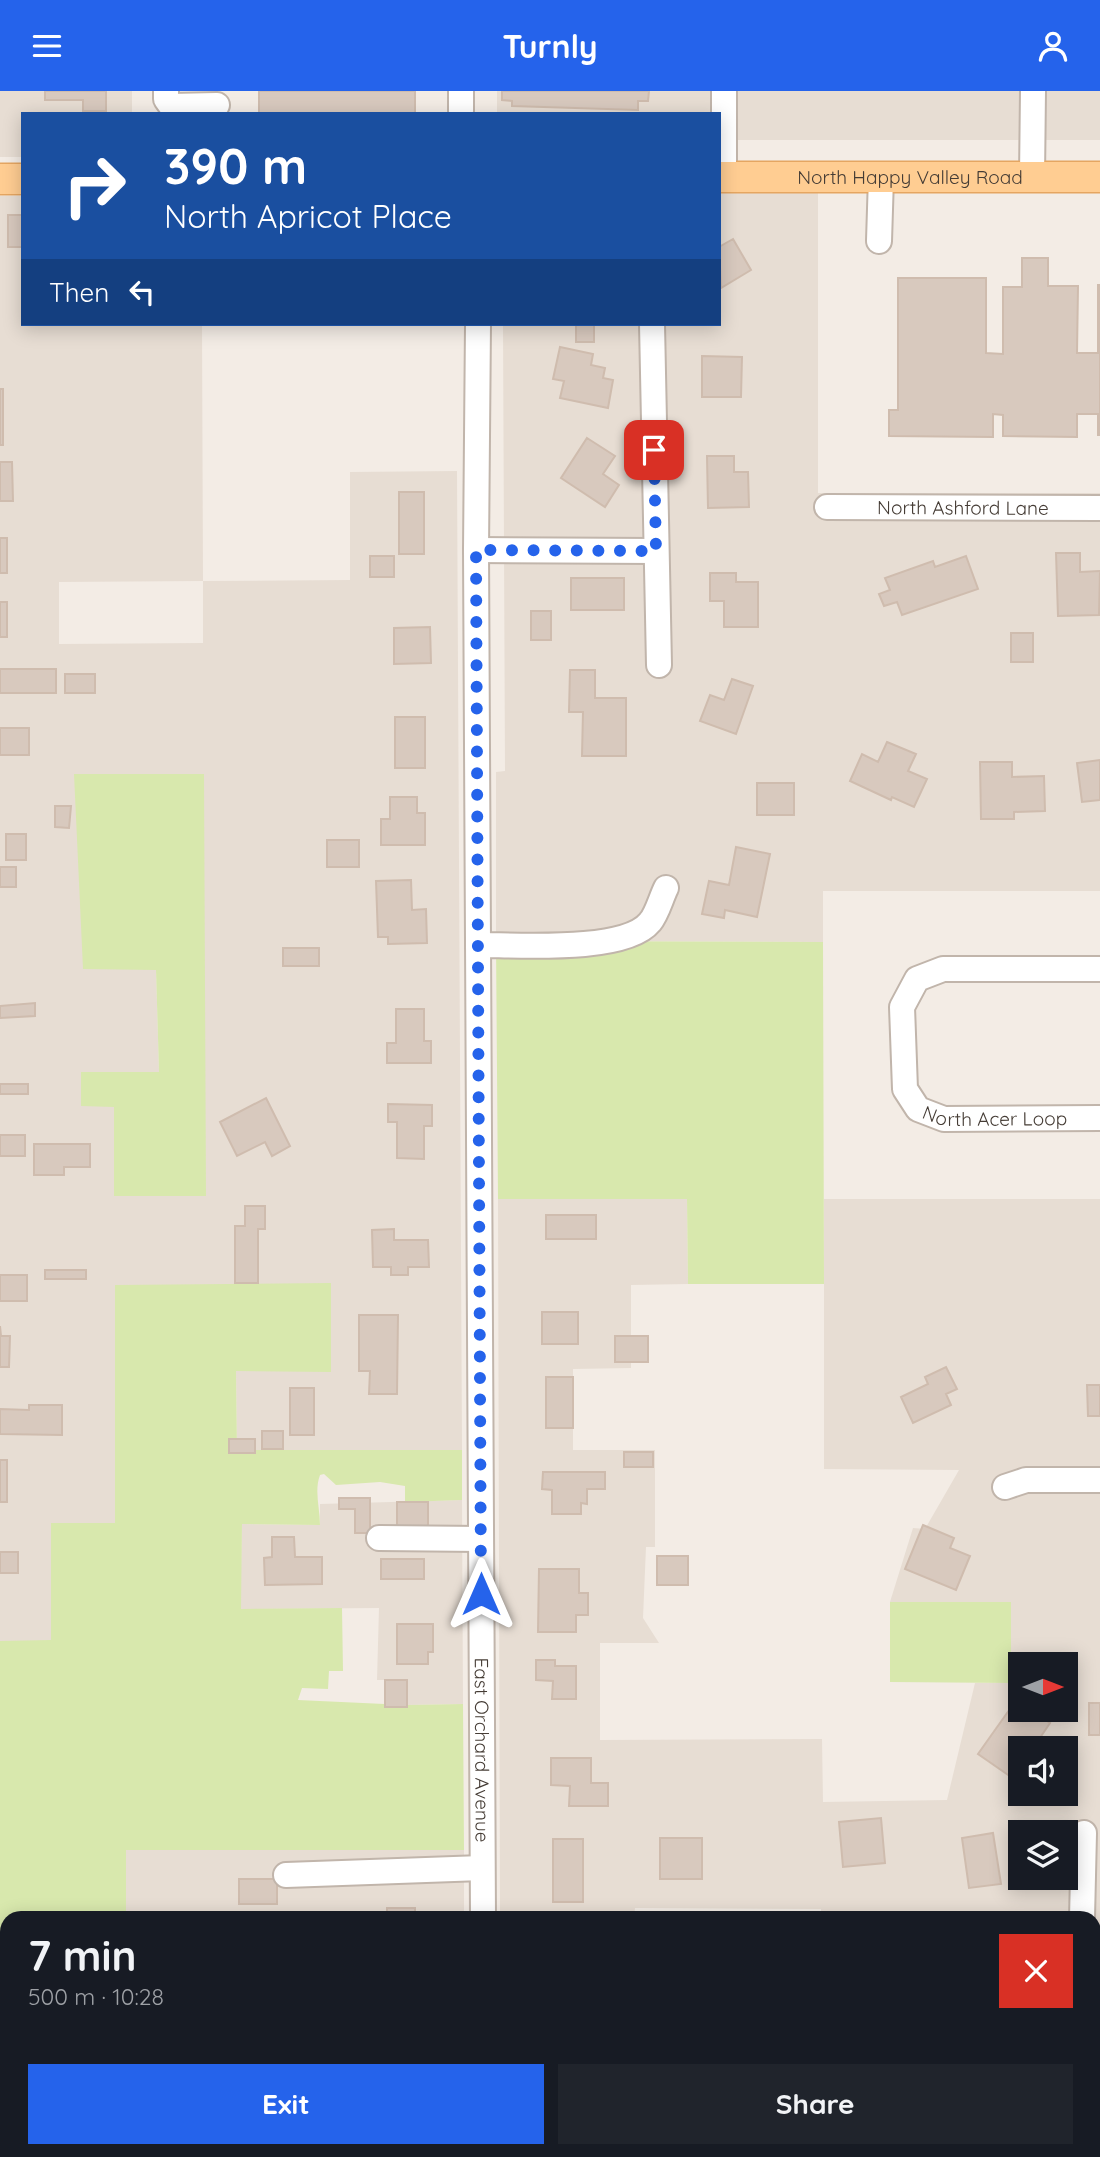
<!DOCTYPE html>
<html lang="en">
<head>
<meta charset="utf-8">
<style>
  :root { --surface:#171b24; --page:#20242c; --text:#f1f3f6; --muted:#9ea1a6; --accent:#2563eb }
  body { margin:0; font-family:Quicksand,sans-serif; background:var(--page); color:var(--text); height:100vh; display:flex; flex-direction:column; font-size:26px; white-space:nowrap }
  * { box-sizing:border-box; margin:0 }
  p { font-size:23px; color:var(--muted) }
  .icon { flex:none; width:38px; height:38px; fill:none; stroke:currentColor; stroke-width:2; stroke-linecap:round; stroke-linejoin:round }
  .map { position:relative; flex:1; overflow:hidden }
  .panel { position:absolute; left:0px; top:1820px; width:1101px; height:247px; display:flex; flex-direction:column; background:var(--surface); border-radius:21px 21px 0 0; box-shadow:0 4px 18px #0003 }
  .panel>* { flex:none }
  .guide { position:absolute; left:21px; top:21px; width:700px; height:214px; border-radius:0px; box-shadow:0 4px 18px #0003; background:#1a4fa0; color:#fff; overflow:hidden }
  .needle { width:46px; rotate:90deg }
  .buttons { position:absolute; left:1008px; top:1561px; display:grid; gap:14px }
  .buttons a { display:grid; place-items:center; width:70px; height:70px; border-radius:0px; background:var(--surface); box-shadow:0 4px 18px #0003; font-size:35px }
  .pin { position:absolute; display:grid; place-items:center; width:60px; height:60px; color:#fff; margin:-30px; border-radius:14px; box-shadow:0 4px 10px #0006 }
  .me { position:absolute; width:77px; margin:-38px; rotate:0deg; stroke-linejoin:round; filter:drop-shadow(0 0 5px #0008) }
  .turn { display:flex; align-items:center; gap:24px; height:147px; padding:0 28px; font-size:32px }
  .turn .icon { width:91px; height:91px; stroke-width:2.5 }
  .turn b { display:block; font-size:49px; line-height:60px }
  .then { display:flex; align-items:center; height:66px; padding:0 28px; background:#0003; gap:14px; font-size:26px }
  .round { display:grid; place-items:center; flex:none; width:74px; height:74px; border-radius:0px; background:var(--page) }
  .summary { display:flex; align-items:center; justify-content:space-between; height:119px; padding:0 28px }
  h1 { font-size:42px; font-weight:700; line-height:52px }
  .primary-button { display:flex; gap:14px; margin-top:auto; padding:14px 28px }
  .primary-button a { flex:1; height:80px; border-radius:0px; background:var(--accent); color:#fff; font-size:28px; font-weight:700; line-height:80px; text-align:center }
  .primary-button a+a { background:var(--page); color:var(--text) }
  header { display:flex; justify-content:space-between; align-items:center; height:91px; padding:0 28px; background:var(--accent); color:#fff; font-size:32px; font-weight:700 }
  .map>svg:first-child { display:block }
</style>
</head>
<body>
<header><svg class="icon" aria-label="menu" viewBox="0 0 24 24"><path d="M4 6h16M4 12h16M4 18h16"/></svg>Turnly<svg class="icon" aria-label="person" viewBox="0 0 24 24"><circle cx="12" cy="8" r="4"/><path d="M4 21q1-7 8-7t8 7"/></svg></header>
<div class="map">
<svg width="1100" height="2066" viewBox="0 0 1100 2066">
  <rect width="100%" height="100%" fill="#f3ece5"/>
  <path fill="#e7ddd3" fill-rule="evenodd" d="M0,0h132v23h-109v43h-23z
    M497,0h603v49h-381v-26h-222z
    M719,102h99v300h282v398h-277v51l-327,-1v-169l9,-1 -2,-447h216z
    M0,105h23v128h179l1,257 147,-1v-108l107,-1 5,979h-225l-1,-79 -121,-86v238h-64v118h-51zM203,490v62l-144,1v-62zM156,878l50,227h-92v-90l-32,-34h77z
    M498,1108h189l1,85 -57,1v83l-58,1v81h82v97h-9l-3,71 16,25h-59v97l222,-1 1,63 124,-2 28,-117h36v-81h-121l23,-74 12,1 34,-59 -135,-1v-270h276v958h-433v-6h427v-233h-273v-9l-186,-1 -1,10h-134zM1020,1573h46v46h-46zM1020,1657h46v46h-46zM1020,1741h46v46h-46z
    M462,1409l1,204 -57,1 -1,-25h-28l2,-72 -139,1 2,-85 78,1v-21z
    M125,1759h339v68h-338z
    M0,1919h7v141h457v6h-464z"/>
  <path fill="#d8e8ad" d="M74,683h130l2,422h-92v-89l-33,-1v-34h78l-3,-102 -73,-1z
    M496,850l327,1 1,342h-136l-1,-85h-189z
    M331,1192v89l-95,-1 1,79h225v50l-57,2v-16l-25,-4 -44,3 -12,-11 -4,1c-6,16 0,33 0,50l-78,-1 -1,85 101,-1 1,63h-14l-1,18 -26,-1 -4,12 108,5 57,-1 1,146h-338v68h-119v92h-7v-369l51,-1v-117h64v-238z
    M890,1511h121v81l-121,-1z
    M501,2060h166v6h-166z"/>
  <path fill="#d8c9be" stroke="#cfbcae" stroke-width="2" d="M45,0h61v20h-23v-11h-38z
    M259,0h156v23h-156z
    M502,0h147l-1,10h-10v9l-126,-4v-5l-10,-1z
    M8,124h15v32h-15z
    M733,148l18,31 -30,18 -2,-41z
    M1022,167h26v28h30l-1,67h21v-68h2v150h-2v-21h-21v23l-74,-1v-21l-10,-1v23l-104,-1v-26h9v-132h88v75l17,1v-67h19z
    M576,233h18v18h-18z
    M560,256l33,7 -2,11 14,3 -2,10 10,2 -5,28 -48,-10 4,-17 -11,-2z
    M702,265l40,1 -1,40h-39z
    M0,298h3v56h-3z
    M587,347l28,18 -12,18 16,11 -14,22 -44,-29z
    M707,365h27v16h14l1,35 -41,1z
    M0,371h12l1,39h-13z
    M399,401h25v62h-25z
    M0,447h7v35h-7z
    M1056,462h24v19l20,-1 -1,44 -41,1z
    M370,465h24v21h-24z
    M966,465l12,33 -76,26 -5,-13 -13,4 -5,-12 11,-4 -5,-12 48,-17 2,6z
    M710,482h26v9h22v45h-34v-26h-14z
    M571,487h53v32h-53z
    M0,511h7v35h-7z
    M531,520h20v29h-20z
    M430,536l1,36 -37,1v-36z
    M1011,542h22v29h-22z
    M0,578h56v24h-56z
    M570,579h25v28h31v58h-44l1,-44h-14z
    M65,583h30v19h-30z
    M732,588l21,7 -17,48 -36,-13 10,-26 14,5z
    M395,626h30v51h-30z
    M0,637h29v27h-29z
    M887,651l29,12 -8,17 19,8 -13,28 -22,-10 -1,3 -41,-19 12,-27 16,8z
    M1100,669v40l-18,2 -5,-39z
    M980,671h32v15l32,-1 1,35 -31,1v7h-33z
    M757,692h37v32h-37z
    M390,706h27v16h8v32h-44v-26h9z
    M55,715h16l-2,22 -14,-1z
    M6,743h20v26h-20z
    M327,749h32v27h-32z
    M736,756l34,7 -13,63 -32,-7 -1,8 -22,-4 7,-33 20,4z
    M0,776h16v20h-16z
    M411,789l1,30 14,-1 1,34 -39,1v-7h-10l-2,-56z
    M283,857h36v18h-36z
    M35,912v13l-35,2v-12z
    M396,918h28v32h7v22h-44v-20h9z
    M0,993h28v10h-28z
    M266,1007l24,48 -18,10 -7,-14 -28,14 -17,-34z
    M388,1013l44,1v21h-8v33l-27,-1v-36h-9z
    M0,1044h25v21h-25z
    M34,1053h56v23h-26v8h-30z
    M245,1115h20v23h-7v54h-23v-57h10z
    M546,1124h50v24h-50z
    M394,1138v11h34l1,27h-21v8h-17v-8h-18l-1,-37z
    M45,1179h41v9h-41z
    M0,1184h27v26h-27z
    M542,1221h36v32h-36z
    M359,1224h39l-1,79h-28l1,-23h-11z
    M0,1235l1,10h9l-1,31h-9z
    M615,1245h33v26h-33z
    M946,1276l11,22 -11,5 5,11 -38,18 -12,-26 27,-13 -3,-7z
    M546,1286h27v51h-27z
    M1087,1294h13v31h-12z
    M290,1297h24v47h-24z
    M29,1314h33v30l-62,-1v-25l29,1z
    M262,1340h21v18h-21z
    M229,1348h26v14h-26z
    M624,1361h29v15h-29z
    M0,1369h7v42h-7z
    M543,1381h62v17h-18v15l-6,-1v11h-29v-24l-10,-1z
    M339,1407h31v35h-15v-24h-16z
    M397,1411h31v27h-31z
    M923,1434l31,13 -4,10 20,8 -14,34 -51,-21z
    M272,1446h22l1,20h27v27l-57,1 -1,-27 8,-1z
    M0,1461h18v21h-18z
    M657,1465h31v29h-31z
    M381,1468h43v20h-43z
    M539,1478h40v24h9v22h-12v17h-38z
    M397,1533h36v28h-5v12h-31z
    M536,1569h19v6h21v33h-24l1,-18 -17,-1z
    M385,1589h22v27h-22z
    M1017,1608l3,3v8h11l19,13 -17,25h-13v22l-6,9 -36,-25z
    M1089,1612h11v32h-11z
    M551,1667h40v25h17v23h-39l1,-20 -19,-1z
    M881,1727l4,45 -42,4 -4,-45z
    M993,1742l8,51 -32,4 -7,-50z
    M660,1747h42v41h-42z
    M553,1748h30v63h-30z
    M239,1788h38v25h-38z
    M387,1817h28v10h-28z
    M0,1930h7v67h-7z
    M0,2040l7,1v19h35h-21v6h-21z
    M377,2060h32v6h-32z
    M776,2060h22v6h-22z"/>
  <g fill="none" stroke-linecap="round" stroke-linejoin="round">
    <g stroke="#c1b5ab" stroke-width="28">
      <g id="minor">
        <path d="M166,0v8l5,7 46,-1"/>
        <path d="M461,0v20"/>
        <path d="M724,86v-86"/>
        <path d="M1032,86l1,-86"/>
        <path d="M879,150l2,-64"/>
        <path id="s1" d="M478,233l-2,226 7,1368"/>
        <path d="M652,233l7,341"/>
        <path id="s2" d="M827,416l273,1"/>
        <path d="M476,459l180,1"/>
        <path d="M478,854c39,0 147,8 172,-23 7,-8 11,-24 16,-34"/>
        <path id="s3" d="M1100,878h-157l-26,10 -15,28 3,82 13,20 26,10 156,-1"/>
        <path d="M1005,1396l21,-7h74"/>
        <path d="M379,1447l102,1"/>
        <path d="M286,1784l196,-7"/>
        <path d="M1082,1827l2,-85"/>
        <path d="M486,2060v6"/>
        <path d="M1077,2066v-6"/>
      </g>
    </g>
    <g stroke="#e5a662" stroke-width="33">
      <g id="major">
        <path id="s4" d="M719,86h381"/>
        <path d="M0,88h23"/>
      </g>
    </g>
    <use href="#minor" stroke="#fff" stroke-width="24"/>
    <use href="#major" stroke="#ffcd92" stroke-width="30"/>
  </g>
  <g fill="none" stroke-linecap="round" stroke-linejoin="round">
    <path stroke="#2563eb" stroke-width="12" stroke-dasharray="0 21.6" d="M481,1503l-5,-1044 180,1 -2,-101"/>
  </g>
  <g text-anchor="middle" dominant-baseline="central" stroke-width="6" stroke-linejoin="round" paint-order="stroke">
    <g font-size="19" fill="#453c35" stroke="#fff">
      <text stroke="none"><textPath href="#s4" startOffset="191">North Happy Valley Road</textPath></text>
      <text stroke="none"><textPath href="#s2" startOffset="136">North Ashford Lane</textPath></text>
      <text stroke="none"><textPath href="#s3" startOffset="401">North Acer Loop</textPath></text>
      <text stroke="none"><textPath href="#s1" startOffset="1426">East Orchard Avenue</textPath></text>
    </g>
  </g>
</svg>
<div class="buttons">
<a><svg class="needle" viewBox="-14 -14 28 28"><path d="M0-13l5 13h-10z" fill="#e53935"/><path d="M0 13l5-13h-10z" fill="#9ea1a6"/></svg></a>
<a><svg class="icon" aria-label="sound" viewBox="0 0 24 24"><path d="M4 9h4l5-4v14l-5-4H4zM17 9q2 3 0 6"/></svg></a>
<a><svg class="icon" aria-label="layers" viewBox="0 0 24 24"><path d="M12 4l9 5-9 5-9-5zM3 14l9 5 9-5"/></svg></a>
</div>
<div class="pin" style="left:654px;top:359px;background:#d93025"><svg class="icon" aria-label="arrive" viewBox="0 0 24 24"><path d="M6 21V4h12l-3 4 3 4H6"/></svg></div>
<svg class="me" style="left:481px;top:1503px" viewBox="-20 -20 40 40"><path d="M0-17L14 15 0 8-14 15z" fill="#2563eb" stroke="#fff" stroke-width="4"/></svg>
<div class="guide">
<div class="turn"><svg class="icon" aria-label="right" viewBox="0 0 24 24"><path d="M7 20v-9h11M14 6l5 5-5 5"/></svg><div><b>390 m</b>North Apricot Place</div></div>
<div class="then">Then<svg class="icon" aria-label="left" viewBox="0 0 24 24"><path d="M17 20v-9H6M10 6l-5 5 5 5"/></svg></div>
</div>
<section class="panel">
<div class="summary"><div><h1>7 min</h1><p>500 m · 10:28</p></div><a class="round" style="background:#d93025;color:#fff"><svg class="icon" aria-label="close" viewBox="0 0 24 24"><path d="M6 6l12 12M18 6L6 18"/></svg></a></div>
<div class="primary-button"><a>Exit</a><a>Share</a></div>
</section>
</div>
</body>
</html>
